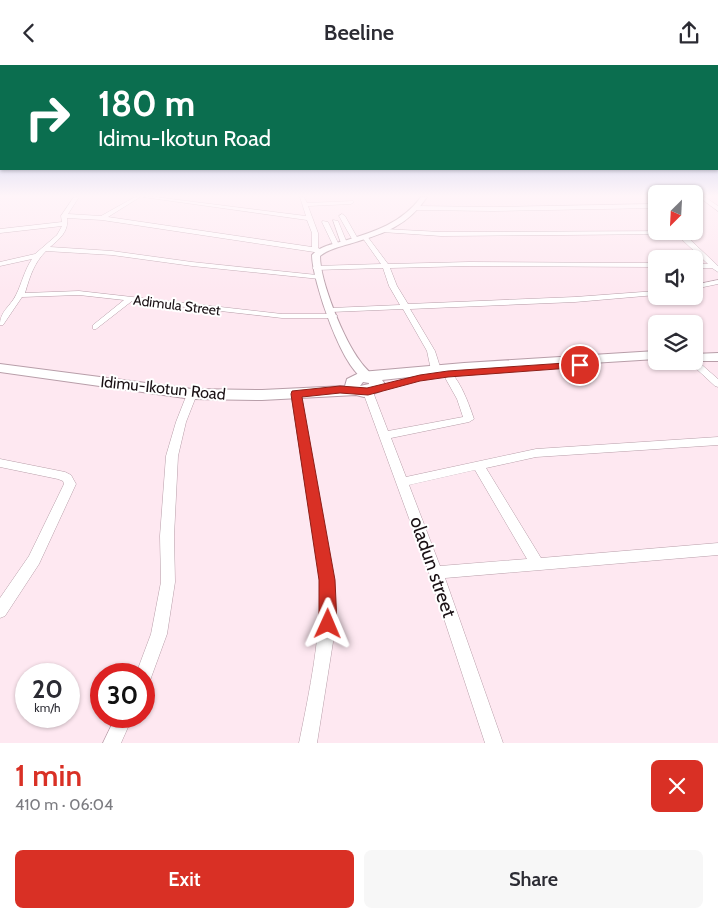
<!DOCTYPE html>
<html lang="en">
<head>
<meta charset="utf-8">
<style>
  :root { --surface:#fff; --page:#f7f7f7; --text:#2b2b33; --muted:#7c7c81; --accent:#d93025 }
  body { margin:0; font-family:Cabin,sans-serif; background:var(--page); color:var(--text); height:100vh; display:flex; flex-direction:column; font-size:19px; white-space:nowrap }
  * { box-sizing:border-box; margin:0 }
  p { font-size:16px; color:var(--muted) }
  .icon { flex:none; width:28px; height:28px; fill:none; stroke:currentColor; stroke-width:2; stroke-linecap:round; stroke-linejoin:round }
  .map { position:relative; height:678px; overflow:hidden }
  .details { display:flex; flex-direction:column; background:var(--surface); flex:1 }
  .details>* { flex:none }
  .guide { position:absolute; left:0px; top:0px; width:719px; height:105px; box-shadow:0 1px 4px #0004; background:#0b6e4f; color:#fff; overflow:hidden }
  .needle { width:32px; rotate:204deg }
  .tools { position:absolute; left:648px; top:120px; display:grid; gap:10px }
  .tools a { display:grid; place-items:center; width:55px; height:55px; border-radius:8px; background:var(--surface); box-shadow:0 1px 4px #0004; font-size:25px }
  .speed { position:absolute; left:15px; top:598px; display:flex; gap:10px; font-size:25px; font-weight:700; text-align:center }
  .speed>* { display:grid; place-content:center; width:65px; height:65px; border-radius:50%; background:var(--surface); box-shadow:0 1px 4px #0004; line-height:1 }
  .speed small { font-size:12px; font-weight:400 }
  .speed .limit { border:8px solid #d22; background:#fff; color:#111 }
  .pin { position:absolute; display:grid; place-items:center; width:42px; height:42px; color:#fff; margin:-21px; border:2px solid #fff; border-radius:50%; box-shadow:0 1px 5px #0007 }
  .me { position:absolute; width:55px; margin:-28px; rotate:1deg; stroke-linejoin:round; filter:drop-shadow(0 0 4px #0008) }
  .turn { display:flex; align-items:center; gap:18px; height:105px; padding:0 15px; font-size:22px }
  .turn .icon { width:65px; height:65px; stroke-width:2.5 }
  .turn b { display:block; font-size:35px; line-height:42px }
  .round { display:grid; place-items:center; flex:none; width:52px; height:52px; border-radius:8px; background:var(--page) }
  .overview { display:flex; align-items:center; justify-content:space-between; height:85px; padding:0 15px }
  h1 { font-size:30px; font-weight:600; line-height:38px; color:var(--accent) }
  .action { display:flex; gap:10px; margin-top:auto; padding:10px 15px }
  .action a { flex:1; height:58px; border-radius:8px; background:var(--accent); color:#fff; font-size:20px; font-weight:600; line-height:58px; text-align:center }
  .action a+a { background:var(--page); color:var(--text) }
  header { display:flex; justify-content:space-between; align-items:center; height:65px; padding:0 15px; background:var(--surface); font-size:22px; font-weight:600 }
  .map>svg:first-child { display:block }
</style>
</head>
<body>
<header><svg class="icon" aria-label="back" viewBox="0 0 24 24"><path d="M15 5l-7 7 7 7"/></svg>Beeline<svg class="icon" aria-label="share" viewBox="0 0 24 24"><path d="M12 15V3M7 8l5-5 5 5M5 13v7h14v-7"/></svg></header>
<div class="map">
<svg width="718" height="678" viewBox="0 0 718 678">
  <rect width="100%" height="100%" fill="#fee8f1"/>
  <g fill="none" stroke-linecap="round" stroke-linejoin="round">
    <g stroke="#b89ea9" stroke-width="1">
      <path id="minor" d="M74,132h5l-11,17 33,2 34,-19h5l-32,20 204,30v-14l-5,-13 -164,-23h12l151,19 -6,-19h4l3,6 46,-2 1,1 -3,2 -43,2 10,27v15l6,3 -3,2 -219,-33 -35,-2c2,13 -7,21 -17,29l62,4 80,11 125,13h3v4l-128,-13 -80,-11 -66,-4c-12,12 -16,25 -21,42l54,-2 203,23h52l4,2 -4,2h-52l-150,-17 -36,28h-3v-4l31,-25 -45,-5 -57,2 -19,28h-3c0,-14 10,-18 16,-30 6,-12 8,-24 16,-36l-32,7v-4l35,-8 22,-19 5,-9 -62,7v-4l62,-7 -1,-6z
        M699,132h6l13,9v5z
        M656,139v4l-163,3 -77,-1 -3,-2 3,-2 77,1z
        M342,149l3,2 13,23 -1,1 -5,-1 -13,-23z
        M333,155l5,1 9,22 -1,1 -5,-1z
        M323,156l5,1 11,23 -1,1 -5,-1 -11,-23z
        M384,164l57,3 240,-1 37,35v6l-6,-4h-18v-4h14l-32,-30 -235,2 -59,-4v-2z
        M365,170l2,1 21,28 81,-2 187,1v4l-187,-1 -79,2 7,18 11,18 167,-7 81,-6v4l-81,7 -165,7 25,42 6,19 -5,3 -5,-3 -4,-19 -24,-42 -72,3 -4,-2 4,-2 69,-3 -11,-19 -6,-18 -68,2 -3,-2 3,-2 66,-2 -19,-27z
        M718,215v4l-24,5v-4z
        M694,293l24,21v8l-3,-1 -25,-23 -1,-2h5z
        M448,306c11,5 22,36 26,48l-5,3 -78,16 15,39 130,-28 182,-12v8l-182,12 -50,11 55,90 177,-15v12l-273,23 58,165h-18l-56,-170 -66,-181 5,-3 5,3 15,39 75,-14 -6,-18 -14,-25zM475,405l52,89 -87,7 -31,-81z
        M192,326l5,3 -11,28 -8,34 -4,80 1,46 -8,52 -15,41 -2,6 -6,2v-9h-8l15,-40 10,-52 -1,-46 6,-80 10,-34 11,-28z
        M296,326l5,3 33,186 -1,62 -16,101h-18c11,-54 22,-107 21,-163l-29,-186z
        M0,394l65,13 6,3 5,9 -37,80 -34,52 -5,2v-20l29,-42 35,-72 -1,-3 -5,-2 -58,-12z
        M116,651h17l-12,27h-18z"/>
    </g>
    <g stroke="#b89ea9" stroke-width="2">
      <path id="tertiary" d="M421,132h6c-20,30 -45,37 -78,47 -10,3 -20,5 -29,12 0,26 24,84 40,105 4,6 9,10 13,15l-6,4c-24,-6 -55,-101 -55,-125 8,-9 21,-11 32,-14 30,-9 58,-18 77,-44z"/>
    </g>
    <g stroke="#b89ea9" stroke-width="2">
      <path id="primary" d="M656,286v8l-192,12 -82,9 3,4 -4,7 -17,6 -8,-2 -94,5 -70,-1 -192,-27v-8l192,25 70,1 83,-4 2,-7 14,-7 103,-9zM363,317l6,1v1l-9,2z
        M718,288v8h-28h4v-7z"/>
    </g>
    <use href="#minor" fill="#fff" fill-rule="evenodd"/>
    <use href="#tertiary" fill="#fff" fill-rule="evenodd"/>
    <use href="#primary" fill="#fff" fill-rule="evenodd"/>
  </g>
  <linearGradient id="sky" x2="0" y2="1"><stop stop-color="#9ab1e8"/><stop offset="0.58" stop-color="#fff5f9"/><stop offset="1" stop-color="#fff5f9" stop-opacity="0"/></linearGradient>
  <rect width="718" height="226" fill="url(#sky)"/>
  <path fill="#d93025" stroke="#8d1f18" d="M580,297l4,1v4l-136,10 -28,4 -52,14 -28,-2 -38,4 33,183 2,44 -3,6 -6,2 -6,-2 -3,-6v-44l-28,-186 1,-3 48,-5 27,2 53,-13 28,-4z"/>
  <g text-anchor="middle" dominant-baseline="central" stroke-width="4" stroke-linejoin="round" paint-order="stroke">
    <g font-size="14" fill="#191014" stroke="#fff">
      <text transform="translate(177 240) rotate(7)">Adimula Street</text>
    </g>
    <g font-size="16" fill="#191014" stroke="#fff">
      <text transform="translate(163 323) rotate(6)">Idimu-Ikotun Road</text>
    </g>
    <g font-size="19" fill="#191014" stroke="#fff">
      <text transform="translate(433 502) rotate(71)">oladun street</text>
    </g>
  </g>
</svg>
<div class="tools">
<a><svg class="needle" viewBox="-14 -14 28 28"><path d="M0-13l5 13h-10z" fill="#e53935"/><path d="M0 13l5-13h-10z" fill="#7c7c81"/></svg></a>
<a><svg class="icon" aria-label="sound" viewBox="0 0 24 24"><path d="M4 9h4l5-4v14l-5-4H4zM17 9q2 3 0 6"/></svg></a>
<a><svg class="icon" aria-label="layers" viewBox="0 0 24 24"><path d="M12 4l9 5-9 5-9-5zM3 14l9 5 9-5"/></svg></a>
</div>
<div class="speed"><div>20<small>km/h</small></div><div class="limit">30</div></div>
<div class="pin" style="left:580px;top:300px;background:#d93025"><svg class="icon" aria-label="arrive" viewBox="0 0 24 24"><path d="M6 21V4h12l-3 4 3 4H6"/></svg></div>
<svg class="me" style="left:328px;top:559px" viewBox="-20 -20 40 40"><path d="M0-17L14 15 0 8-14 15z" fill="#d93025" stroke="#fff" stroke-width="4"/></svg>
<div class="guide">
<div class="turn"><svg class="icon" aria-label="right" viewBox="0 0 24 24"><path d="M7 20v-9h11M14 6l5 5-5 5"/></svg><div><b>180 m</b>Idimu-Ikotun Road</div></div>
</div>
</div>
<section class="details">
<div class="overview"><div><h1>1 min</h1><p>410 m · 06:04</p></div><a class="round" style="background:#d93025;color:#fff"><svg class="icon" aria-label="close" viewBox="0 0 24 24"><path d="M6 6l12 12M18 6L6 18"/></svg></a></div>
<div class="action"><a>Exit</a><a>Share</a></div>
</section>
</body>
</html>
